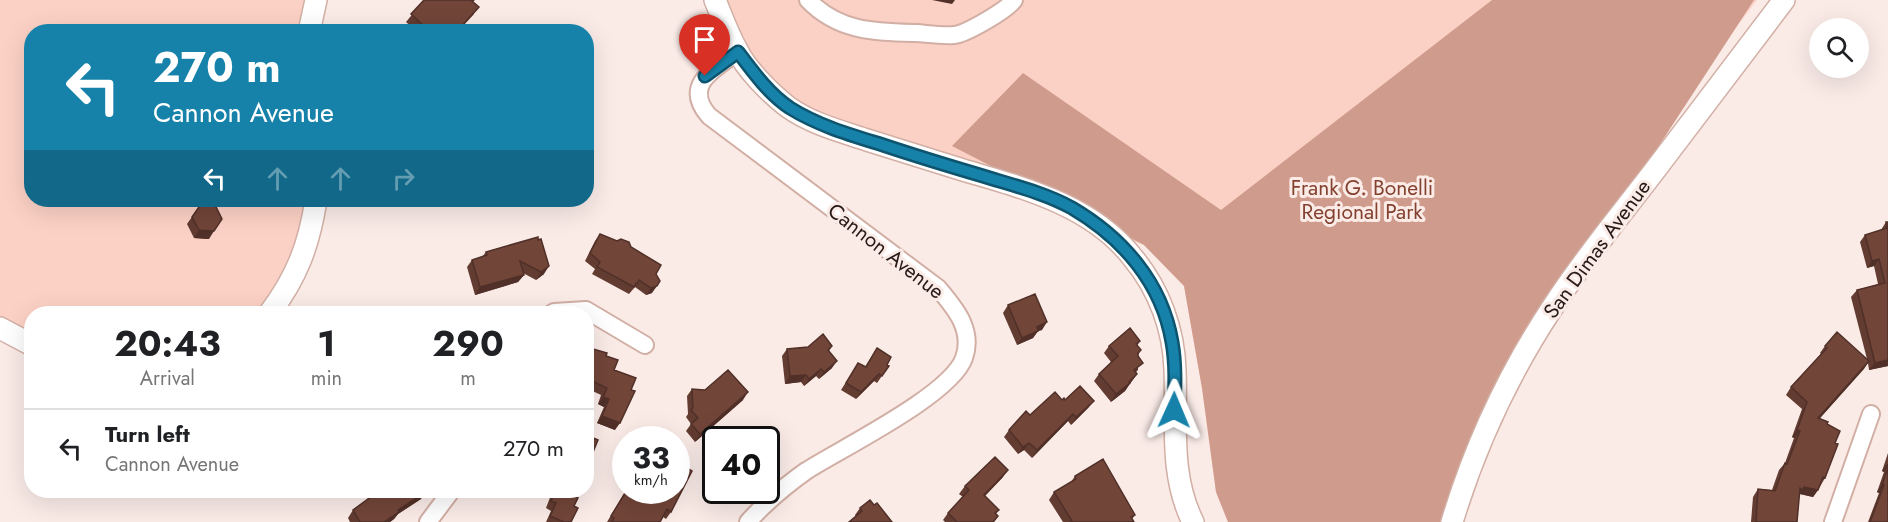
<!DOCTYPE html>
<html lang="en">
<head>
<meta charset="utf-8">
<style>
  :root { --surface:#fff; --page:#f6f6f6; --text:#202124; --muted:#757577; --line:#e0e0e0 }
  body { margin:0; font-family:Jost,sans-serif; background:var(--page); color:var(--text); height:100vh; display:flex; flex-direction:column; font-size:22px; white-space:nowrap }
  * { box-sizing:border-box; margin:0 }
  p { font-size:20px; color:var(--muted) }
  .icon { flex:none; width:33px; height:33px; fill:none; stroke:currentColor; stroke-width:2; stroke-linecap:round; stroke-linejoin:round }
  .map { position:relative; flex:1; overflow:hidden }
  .side { position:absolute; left:24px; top:306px; width:570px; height:192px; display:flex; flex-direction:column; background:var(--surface); border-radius:24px; box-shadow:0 6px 24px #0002 }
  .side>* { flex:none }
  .banner { position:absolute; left:24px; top:24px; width:570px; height:183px; border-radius:24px; box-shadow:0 6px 24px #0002; background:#1682aa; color:#fff; overflow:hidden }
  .fabs { position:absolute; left:1809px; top:18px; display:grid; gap:12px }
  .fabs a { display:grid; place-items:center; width:60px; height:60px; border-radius:50%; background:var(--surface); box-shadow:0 6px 24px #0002; font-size:30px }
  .speed { position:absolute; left:612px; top:426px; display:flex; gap:12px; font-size:30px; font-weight:700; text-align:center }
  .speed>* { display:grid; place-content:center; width:78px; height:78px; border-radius:50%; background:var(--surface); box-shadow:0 6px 24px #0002; line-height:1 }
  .speed small { font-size:15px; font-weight:400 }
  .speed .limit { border:3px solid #111; border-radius:9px; background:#fff; color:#111 }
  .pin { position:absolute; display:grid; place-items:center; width:51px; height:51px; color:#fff; margin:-62px -26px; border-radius:50% 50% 50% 0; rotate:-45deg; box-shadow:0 0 6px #0007 }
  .pin .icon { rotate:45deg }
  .me { position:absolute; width:66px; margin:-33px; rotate:1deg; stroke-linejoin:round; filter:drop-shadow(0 0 4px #0008) }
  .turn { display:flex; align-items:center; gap:21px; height:126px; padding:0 30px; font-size:27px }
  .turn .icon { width:78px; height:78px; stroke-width:2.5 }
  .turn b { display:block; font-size:42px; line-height:51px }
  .lanes { display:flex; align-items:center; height:57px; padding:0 30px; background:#0003; justify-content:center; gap:30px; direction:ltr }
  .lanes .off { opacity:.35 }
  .eta { display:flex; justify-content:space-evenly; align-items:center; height:102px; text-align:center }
  .eta b { font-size:36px; font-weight:700; line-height:42px }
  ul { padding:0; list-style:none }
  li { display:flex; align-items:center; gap:18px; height:78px; padding:0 30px; border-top:2px solid var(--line) }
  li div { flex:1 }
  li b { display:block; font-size:22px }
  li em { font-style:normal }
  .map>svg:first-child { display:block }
</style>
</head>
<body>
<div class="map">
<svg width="1888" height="522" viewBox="0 0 1888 522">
  <rect width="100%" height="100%" fill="#faebe7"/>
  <path fill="#fcd1c5" d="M0,0h316l-7,31 -277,1v168h284l-46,113 -238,1 -1,31 -31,-17z
    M715,0h1042l-134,175 -195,347h-200l-12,-30 -14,-103 -18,-103 -40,-41 -34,-12 -39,-26 -249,-81 -59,-42z"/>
  <path fill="#cf9b8d" d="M1492,0h262l-225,345 -80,177h-221l-12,-30 -14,-104 -18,-102 -40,-41 -192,-99 71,-73 198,137z"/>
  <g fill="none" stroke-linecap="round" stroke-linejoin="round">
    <g stroke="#d2afa5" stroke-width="20">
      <path id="minor" d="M808,0c31,32 67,32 108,33 13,1 26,3 38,2 12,-1 53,-25 60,-35
        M738,52c-24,17 -56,33 -29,64l229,172c17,20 36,42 26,70 -13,37 -122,90 -158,113 -21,15 -41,32 -58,51
        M551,314l3,-2 32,-2 59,35
        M428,522l24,-32
        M1833,522l38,-108"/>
    </g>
    <g stroke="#d2afa5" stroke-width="24">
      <path id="tertiary" d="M715,0c7,17 13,34 22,50 9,19 34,44 51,57 24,17 52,24 79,33 32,10 64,20 96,30 61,18 129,35 170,88 26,31 41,72 42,112 2,52 -6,104 18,152
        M309,32l7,-32
        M269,314c28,-37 40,-69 47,-114
        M0,328l32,17
        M1452,522c23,-76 58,-151 102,-217 30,-46 65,-88 98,-131 44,-58 88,-116 132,-174"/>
    </g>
    <use href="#minor" stroke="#fff" stroke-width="16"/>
    <use href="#tertiary" stroke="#fff" stroke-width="21"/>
  </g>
  <path fill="#623b31" d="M424,0h51l-2,2 1,12 -13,14v4h-44l-11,-10z
    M201,204l8,35 -15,-1 -7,-14z
    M1886,222h2v144l-19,4 -1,-7 -49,56 8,5 8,19 -10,35 -7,12 -5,7 -13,-3 -1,1 -2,27h-46l2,-25 5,-8 14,1 7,-20 6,-7 9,-25 -2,-1 10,-28 -16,-14 5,-8 30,-33 -1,-1 5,-7 42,13 -16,-62 6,-7 21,-6 -4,-18 -7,2 -7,-26 5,-7 16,-5z
    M600,234l31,13 25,27 -4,19 -6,2 -11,-8 -6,7 -37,-20 3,-5 -10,-8 10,-20z
    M538,237l6,37 -8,6 -13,-7 1,2 -6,7 -43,13 -8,-28 5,-7 10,-3 4,-5z
    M1008,305l34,25 -4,1 -5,7 -16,7 -14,-32z
    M1140,341l-3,5 4,4 -3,5v15l-2,2 1,2 -12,17 -14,11 -17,-21 5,-7 12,-12 -7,-9 5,-7z
    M832,346l-3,5 3,17 -13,11 -3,-3 -12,10 -3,-4 -16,2 -3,-28 5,-7z
    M586,347l20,9 8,14 1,60 -18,-7 7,-16 -6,-3 3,-9 -15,-7z
    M877,348l10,17 2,1 -12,17 -3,-2 -18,18 -15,-9 17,-27 7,4z
    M692,389l51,11 -48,42 -9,-11 5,-7 -5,-7 2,-3 -1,-18z
    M1062,400l32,1 -6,7 -17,17 -3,-4 -36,37 -8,-8 -6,4 -14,-17 5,-7 21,-15z
    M1888,453v69h-24h4l11,-29 -2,-1 7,-20 -2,-1z
    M1075,476l60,39 -3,4 2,3h-71l-14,-22 5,-8 17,-10z
    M1003,477l-18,19 14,14 -3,4 2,2 -4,6h-49l-2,-2 5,-7 15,-16 -4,-3 6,-8z
    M542,490h36l-3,7 -4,25h-25l5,-11 -5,-3 5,-13z
    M626,490h50l-5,22 -5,7 -3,-2 -3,5h-53z
    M371,494l50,5 -23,15 -4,5 -4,3h-40l-2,-4 5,-8 13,-9z
    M874,505l-18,12 -1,-2 5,-7z"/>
  <path fill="#503028" d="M932,0h23l-3,4z
    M199,230l15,1 -5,8 -15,-1z
    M1879,259l-5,7 -7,2 5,-7z
    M549,266l-5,8 -8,6 5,-8z
    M524,275l-6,7 -43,13 5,-8z
    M657,286l-5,7 -6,2 5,-7z
    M1047,322l-5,8 -4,1 -5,7 -16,7 5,-7 15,-11z
    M1888,360v6l-19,4 6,-7z
    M837,361l-5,7 -13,11 5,-7z
    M1869,361l-5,8 -51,57 5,-8z
    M821,369l-5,7 -12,10 5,-7z
    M879,374l-5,7 -18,18 5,-7z
    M1137,374l-5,7 -5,5 3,-3 -5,8 -14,11 5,-8z
    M806,375l-5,7 -16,2 5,-8z
    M748,392l-5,8 -48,42 5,-8z
    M603,397l6,2 -5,8 -6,-3z
    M1094,401l-6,7 -17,17 5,-8z
    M1073,414l-5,7 -36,37 5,-8z
    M602,416l18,7 -5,7 -18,-7z
    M1797,430l3,1 -6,7 -2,-1z
    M1029,443l-5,7 -6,4 5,-7z
    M1887,464h1v2l-4,6 -2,-1z
    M1008,470l-5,7 -24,25 5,-7z
    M1882,485h2l-5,8 -2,-1z
    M1804,487l14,3 -5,7 -13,-3 -2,3 2,-9z
    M426,492l-5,7 -23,15 -4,5 -4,3h-6l14,-12z"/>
  <path fill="#724539" stroke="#503028" stroke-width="1.5" d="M424,0h49l-1,1 7,6 -19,21 2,2 -1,2h-31l-19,-18z
    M201,204l14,1 7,14 -8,12 -15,-1 -7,-13z
    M1886,222h2v138l-13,3 -18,-73 28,-7 -6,-24 -7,2 -7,-26 22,-7z
    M600,234l17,7 4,-2 8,3 2,5 30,18 -5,9 4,7 -3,5 -6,2 -12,-8 -2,4 -1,-1 -2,4 -37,-20 3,-5 -10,-9z
    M538,237v3l3,-1 8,27 -8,6 -21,-11 4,14 -44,12 -8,-27 15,-5 -1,-3z
    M1035,294l12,28 -10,5 1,4 -16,7 -14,-33z
    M1130,328l10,13 -4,3 5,6 -3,3v3l5,7 -9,7 3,4 -8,8 1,1 -14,11 -17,-20 19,-18 -9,-10z
    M1837,332l32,29 -51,57 10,4 -1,2 13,7 -5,12 3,1 -13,34 -2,-1 -5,13 -14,-3 -1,3 -3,-2 -3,34h-41l2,-33 17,2 10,-28 2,1 13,-33 -3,-1 10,-28 -16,-15 36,-39 -2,-2z
    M823,334l9,12 -4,4 9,11 -13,11 -3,-3 -12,10 -3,-4 -16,1 -3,-27 21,-2z
    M586,347l21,6 -1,3 12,4 -4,10 22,8 -5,12 4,1 -15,32 -18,-7 7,-17 -6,-2 4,-9 -21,-10z
    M877,348l14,9 -4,8 2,1 -7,10 -3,-2 -18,18 -15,-9 12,-20 8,4z
    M728,370l20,22 -48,42 -9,-10 7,-6 -7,-8 2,-2 -1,-19 13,1z
    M1080,386l14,15 -18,16 -3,-3 -36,36 -8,-7 -6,4 -14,-17 17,-19 4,4 25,-23 7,8 2,-2 1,2z
    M586,435l12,5 -12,29z
    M995,457l13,13 -24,25 15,15 -4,3 3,3 -5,6h-36l-9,-9 21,-23 -4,-4z
    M1103,459l32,56 -4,2 3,5h-64l2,-1 -18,-29 22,-13 -1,-3z
    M676,461l16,10 -21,41 -4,-3 -7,13h-48l2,-4 -3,-2 16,-26h49z
    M1888,468v54h-18l14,-37h-2z
    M375,490h52l-1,2 -28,18 1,2 -15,10h-24l-7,-12 19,-14 -1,-2z
    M555,490h23l-3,7 3,1 -4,8 4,2 -7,14h-7l-14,-6 6,-13 -5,-2z
    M870,500l4,5 3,-2 15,19h-43l13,-11 -2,-3z"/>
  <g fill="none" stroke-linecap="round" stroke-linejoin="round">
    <g stroke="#0e546e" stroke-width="15">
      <path id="route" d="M705,76l33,-24c15,20 31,42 52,56 29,18 61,27 93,37 33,11 66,21 100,31 29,9 62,17 89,32 51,30 90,75 100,134 4,22 3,45 2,68"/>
    </g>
    <use href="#route" stroke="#1682aa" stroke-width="10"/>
  </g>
  <g text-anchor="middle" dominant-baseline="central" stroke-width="6" stroke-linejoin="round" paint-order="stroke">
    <g font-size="21" fill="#844130" stroke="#faebe7">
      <text x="1362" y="188">Frank G. Bonelli<tspan x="1362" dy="24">Regional Park</tspan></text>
    </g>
    <g font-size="21" fill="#271a17" stroke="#faebe7">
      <text transform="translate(1597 249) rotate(-54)">San Dimas Avenue</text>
      <text transform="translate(886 251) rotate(38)">Cannon Avenue</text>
    </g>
  </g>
</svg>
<div class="fabs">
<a><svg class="icon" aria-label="search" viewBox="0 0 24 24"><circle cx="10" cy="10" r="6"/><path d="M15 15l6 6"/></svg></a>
</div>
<div class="speed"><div>33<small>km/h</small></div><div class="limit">40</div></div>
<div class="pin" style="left:705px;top:76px;background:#d93025"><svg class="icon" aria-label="arrive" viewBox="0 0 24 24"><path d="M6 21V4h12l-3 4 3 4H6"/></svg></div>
<svg class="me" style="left:1174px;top:410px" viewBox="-20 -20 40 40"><path d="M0-17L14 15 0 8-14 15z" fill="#1682aa" stroke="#fff" stroke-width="4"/></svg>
<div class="banner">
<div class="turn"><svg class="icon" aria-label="left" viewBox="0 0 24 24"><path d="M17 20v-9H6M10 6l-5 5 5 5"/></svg><div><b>270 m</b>Cannon Avenue</div></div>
<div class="lanes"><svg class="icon" aria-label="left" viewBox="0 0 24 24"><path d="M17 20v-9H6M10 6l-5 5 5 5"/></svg><svg class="icon off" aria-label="ahead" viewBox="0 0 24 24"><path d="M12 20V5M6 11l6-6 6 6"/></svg><svg class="icon off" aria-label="ahead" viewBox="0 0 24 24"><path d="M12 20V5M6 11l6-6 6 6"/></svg><svg class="icon off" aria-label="right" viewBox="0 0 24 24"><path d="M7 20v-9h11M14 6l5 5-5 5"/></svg></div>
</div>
<section class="side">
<div class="eta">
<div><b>20:43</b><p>Arrival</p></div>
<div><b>1</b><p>min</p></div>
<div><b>290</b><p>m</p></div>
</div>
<ul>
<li><svg class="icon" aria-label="left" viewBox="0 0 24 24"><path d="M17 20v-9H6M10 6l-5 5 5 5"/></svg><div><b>Turn left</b><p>Cannon Avenue</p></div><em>270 m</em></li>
</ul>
</section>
</div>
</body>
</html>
